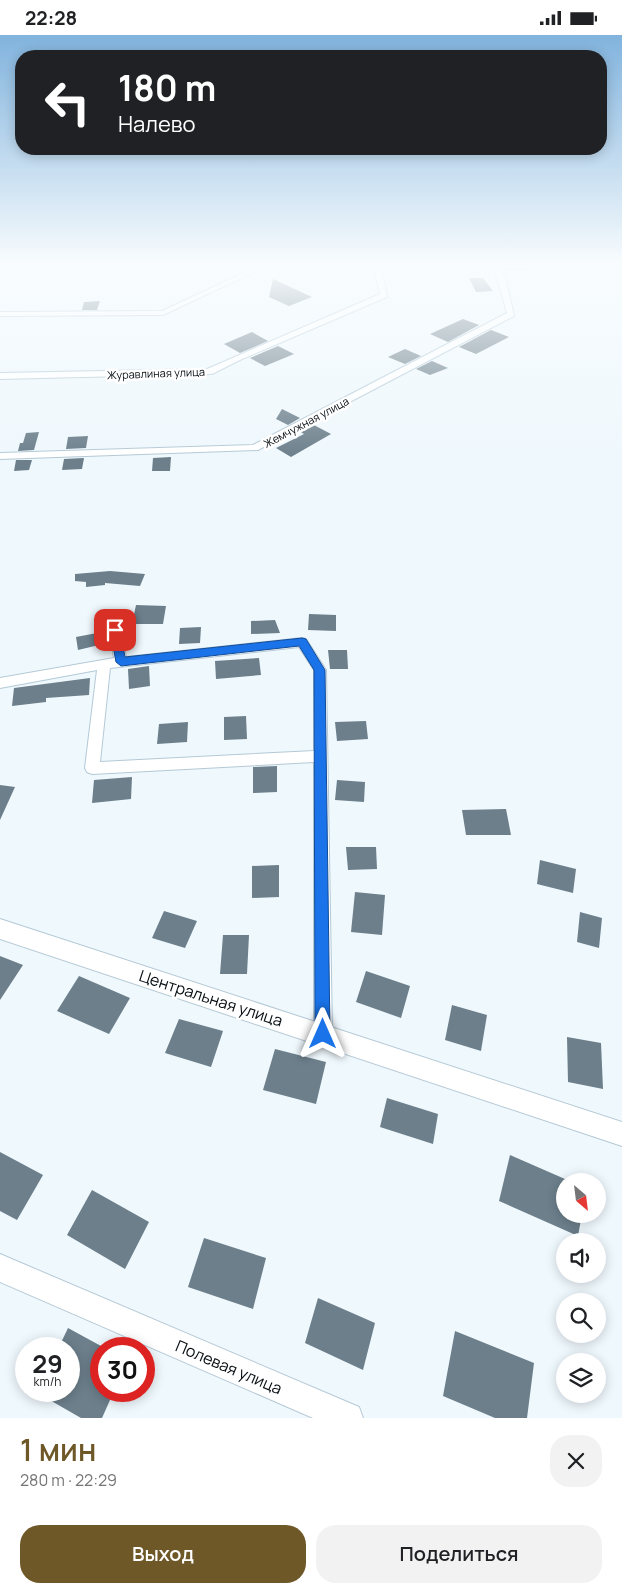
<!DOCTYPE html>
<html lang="ru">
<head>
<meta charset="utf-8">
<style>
  :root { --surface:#fff; --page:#f2f2f2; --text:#202124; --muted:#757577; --accent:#6f5828 }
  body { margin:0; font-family:Manrope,sans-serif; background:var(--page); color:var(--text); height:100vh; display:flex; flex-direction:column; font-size:19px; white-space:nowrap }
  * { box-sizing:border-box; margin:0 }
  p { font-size:16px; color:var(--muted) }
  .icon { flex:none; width:28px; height:28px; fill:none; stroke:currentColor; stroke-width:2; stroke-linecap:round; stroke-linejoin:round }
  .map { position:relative; height:1383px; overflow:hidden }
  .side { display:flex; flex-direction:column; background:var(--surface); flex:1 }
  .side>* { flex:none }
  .guide { position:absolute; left:15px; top:15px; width:592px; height:105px; border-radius:20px; box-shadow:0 2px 12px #0003; background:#202124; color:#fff; overflow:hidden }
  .needle { width:32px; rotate:152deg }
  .controls { position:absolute; left:556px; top:1138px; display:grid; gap:10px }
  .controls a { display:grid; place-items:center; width:50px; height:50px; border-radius:50%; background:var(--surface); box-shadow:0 2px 12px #0003; font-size:25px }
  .speed { position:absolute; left:15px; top:1302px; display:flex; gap:10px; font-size:25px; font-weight:700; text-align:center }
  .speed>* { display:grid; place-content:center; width:65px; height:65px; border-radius:50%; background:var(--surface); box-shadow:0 2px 12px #0003; line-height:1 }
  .speed small { font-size:12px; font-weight:400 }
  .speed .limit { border:8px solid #d22; background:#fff; color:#111 }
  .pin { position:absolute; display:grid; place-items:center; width:42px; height:42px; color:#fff; margin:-21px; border-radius:10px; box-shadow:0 2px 8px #0006 }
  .me { position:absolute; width:55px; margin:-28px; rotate:0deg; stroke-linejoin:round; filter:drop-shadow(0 0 4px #0008) }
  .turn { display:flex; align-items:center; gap:18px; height:105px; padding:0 20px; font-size:22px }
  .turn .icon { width:65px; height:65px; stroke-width:2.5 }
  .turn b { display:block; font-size:35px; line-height:42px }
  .round { display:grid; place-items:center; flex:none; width:52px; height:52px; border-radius:20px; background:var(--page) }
  .head { display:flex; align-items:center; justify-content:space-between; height:85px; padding:0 20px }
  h1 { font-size:30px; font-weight:600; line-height:38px; color:var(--accent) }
  .action { display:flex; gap:10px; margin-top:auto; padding:10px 20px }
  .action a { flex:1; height:58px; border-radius:20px; background:var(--accent); color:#fff; font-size:20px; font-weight:600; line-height:58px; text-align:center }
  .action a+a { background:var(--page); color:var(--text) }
  .status { display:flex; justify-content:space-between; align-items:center; height:35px; padding:0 25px; background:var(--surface); direction:ltr }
  .status svg { height:14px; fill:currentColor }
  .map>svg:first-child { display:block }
</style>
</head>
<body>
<div class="status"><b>22:28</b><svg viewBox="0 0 49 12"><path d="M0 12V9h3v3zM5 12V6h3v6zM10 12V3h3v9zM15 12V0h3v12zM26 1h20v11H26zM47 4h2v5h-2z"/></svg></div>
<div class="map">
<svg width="622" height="1383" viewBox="0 0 622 1383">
  <rect width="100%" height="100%" fill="#eff8fd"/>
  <path fill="#6c7f8b" d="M469,243h14l10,13 -17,1z
    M273,244l39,18 -23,9 -20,-9z
    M100,266l-3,9h-15l2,-8z
    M463,284l16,6 -31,17 -18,-8z
    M491,295l18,7 -33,17 -17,-7z
    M252,297l16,9 -28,12 -16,-9z
    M278,311l16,8 -29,12 -15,-8z
    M405,314l16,7 -16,8 -17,-7z
    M432,326l16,7 -18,7 -14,-6z
    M282,374l18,9 -12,7 -12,-6z
    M312,389l19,10 -40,23 -15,-9 28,-14 -5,-3z
    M39,397l-5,18 -16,1 2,-8h3l3,-10z
    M88,401l-2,12 -20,1 2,-12z
    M171,422l-1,14h-18l1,-13z
    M84,423l-2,11 -20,1 2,-11z
    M16,425h16l-3,10 -15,1z
    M110,536l35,3 -5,12 -35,-3v2l-19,2v-5l-11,-1v-7z
    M136,570l30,1 -3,18h-31z
    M309,579l27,1v16l-28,-1z
    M275,585l5,13 -29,1v-13z
    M201,592l-1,16 -21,1 1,-16z
    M97,598l2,12 -21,5 -2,-13z
    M328,615h19l1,19h-18z
    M259,623l2,17 -45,4 -1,-18z
    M149,631l1,20 -21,3 -1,-20z
    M90,643l-1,17 -43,3v4l-34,4 2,-18z
    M246,681l1,23 -23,1v-23z
    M366,686l2,18 -31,2 -2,-19z
    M188,687l-1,20 -30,2 2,-20z
    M277,731v26l-24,1v-26z
    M132,742l-1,22 -39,4 2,-23z
    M337,745l28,2 -1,20 -29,-2z
    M0,750l15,2 -15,33z
    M506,774l5,26h-45l-4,-25z
    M346,812h30l1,22 -29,1z
    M540,825l36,9 -3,24 -36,-9z
    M279,830v32l-27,1v-32z
    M355,857l30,3 -3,40 -31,-3z
    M164,876l33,10 -12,27 -33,-10z
    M580,877l22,6 -3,30 -22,-6z
    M223,900h26l-2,39h-27z
    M0,921l23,9 -23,35z
    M366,936l44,15 -9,32 -45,-16z
    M79,941l51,22 -21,36 -52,-23z
    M452,970l35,10 -6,36 -36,-11z
    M179,984l44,12 -12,36 -46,-14z
    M567,1002l34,6 2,46 -35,-7z
    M275,1014l51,13 -10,42 -53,-14z
    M387,1063l51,16 -5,30 -53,-17z
    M0,1117l43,23 -26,45 -17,-9z
    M510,1120l55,24v35h17l-4,22 -79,-35z
    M92,1155l57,32 -24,47 -58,-34z
    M204,1203l62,20 -13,51 -65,-22z
    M318,1263l57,25 -12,47 -58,-27z
    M68,1293l33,18v45h13l-12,27h-21l-47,-27h35v-42h-11z
    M455,1296l79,32 -7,55h-32l-52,-22z"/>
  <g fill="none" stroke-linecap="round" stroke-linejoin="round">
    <g stroke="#b4c9d6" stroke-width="5">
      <path id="service" d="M605,230l17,2"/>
    </g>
    <g stroke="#b4c9d6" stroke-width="2">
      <path id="minor" d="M260,230h9l-106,50 -163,1v-4l162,-1z
        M373,230h8l6,32 -147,63 -28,14 -212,5v-6l207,-4 173,-75z
        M493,230h99l-4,2 -87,1 5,12 8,36 -256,134 -258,9v-6l253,-8 254,-132z
        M112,576l6,4 8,42 176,-19 4,1 20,31 6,364 -3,6 -6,3 -6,-3 -3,-6v-272l-222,12 -5,-2 -2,-4 12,-98 -97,18v-10l114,-20 -8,-43zM299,612l15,23v81l-214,11 10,-94z"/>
    </g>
    <g stroke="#b4c9d6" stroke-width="2">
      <path id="tertiary" d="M0,884l622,203v24l-622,-207z
        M0,1219l359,153 4,11h-50l-313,-136z"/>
    </g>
    <use href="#service" stroke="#fff" stroke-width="4"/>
    <use href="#minor" fill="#fff" fill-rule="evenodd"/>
    <use href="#tertiary" fill="#fff" fill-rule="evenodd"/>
  </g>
  <linearGradient id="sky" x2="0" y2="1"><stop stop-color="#81b3dd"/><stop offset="0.54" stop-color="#f8fcfe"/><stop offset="1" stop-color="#f8fcfe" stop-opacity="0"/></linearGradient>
  <rect width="622" height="423" fill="url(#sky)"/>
  <path fill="#1a73e8" stroke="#114b97" d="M115,592l5,3 5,27 177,-19 4,1 19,31 5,364 -2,6 -5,2 -5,-2 -3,-6 -1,-364 -15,-24 -178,20 -5,-4 -6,-32z"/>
  <g text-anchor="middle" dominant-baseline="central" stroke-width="5" stroke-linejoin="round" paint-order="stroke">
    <g font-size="11" fill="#070e12" stroke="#fff">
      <text transform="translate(156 338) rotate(-2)">Журавлиная улица</text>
      <text transform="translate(306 387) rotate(-28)">Жемчужная улица</text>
    </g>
    <g font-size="16" fill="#070e12" stroke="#fff">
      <text transform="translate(211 963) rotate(18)">Центральная улица</text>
      <text transform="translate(229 1332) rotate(23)">Полевая улица</text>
    </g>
  </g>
</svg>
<div class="controls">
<a><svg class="needle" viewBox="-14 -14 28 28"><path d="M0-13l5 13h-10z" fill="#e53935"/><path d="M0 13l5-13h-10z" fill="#757577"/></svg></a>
<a><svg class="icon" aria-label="sound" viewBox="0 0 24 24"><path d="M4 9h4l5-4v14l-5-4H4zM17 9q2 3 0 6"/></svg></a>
<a><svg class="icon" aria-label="search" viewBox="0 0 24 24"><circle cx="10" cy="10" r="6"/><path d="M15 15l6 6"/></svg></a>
<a><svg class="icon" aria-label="layers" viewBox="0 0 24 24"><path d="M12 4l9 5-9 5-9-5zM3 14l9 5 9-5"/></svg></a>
</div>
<div class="speed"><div>29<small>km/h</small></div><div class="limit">30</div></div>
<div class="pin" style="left:115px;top:595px;background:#d93025"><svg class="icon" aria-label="arrive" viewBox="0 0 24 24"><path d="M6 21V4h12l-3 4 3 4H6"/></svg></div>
<svg class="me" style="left:323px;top:999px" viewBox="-20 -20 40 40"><path d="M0-17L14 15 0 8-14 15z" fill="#1a73e8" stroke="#fff" stroke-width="4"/></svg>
<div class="guide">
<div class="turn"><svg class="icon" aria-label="left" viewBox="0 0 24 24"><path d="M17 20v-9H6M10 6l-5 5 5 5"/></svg><div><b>180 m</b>Налево</div></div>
</div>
</div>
<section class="side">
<div class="head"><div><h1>1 мин</h1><p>280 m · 22:29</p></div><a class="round"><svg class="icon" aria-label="close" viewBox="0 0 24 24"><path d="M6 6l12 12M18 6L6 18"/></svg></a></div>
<div class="action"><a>Выход</a><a>Поделиться</a></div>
</section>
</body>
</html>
